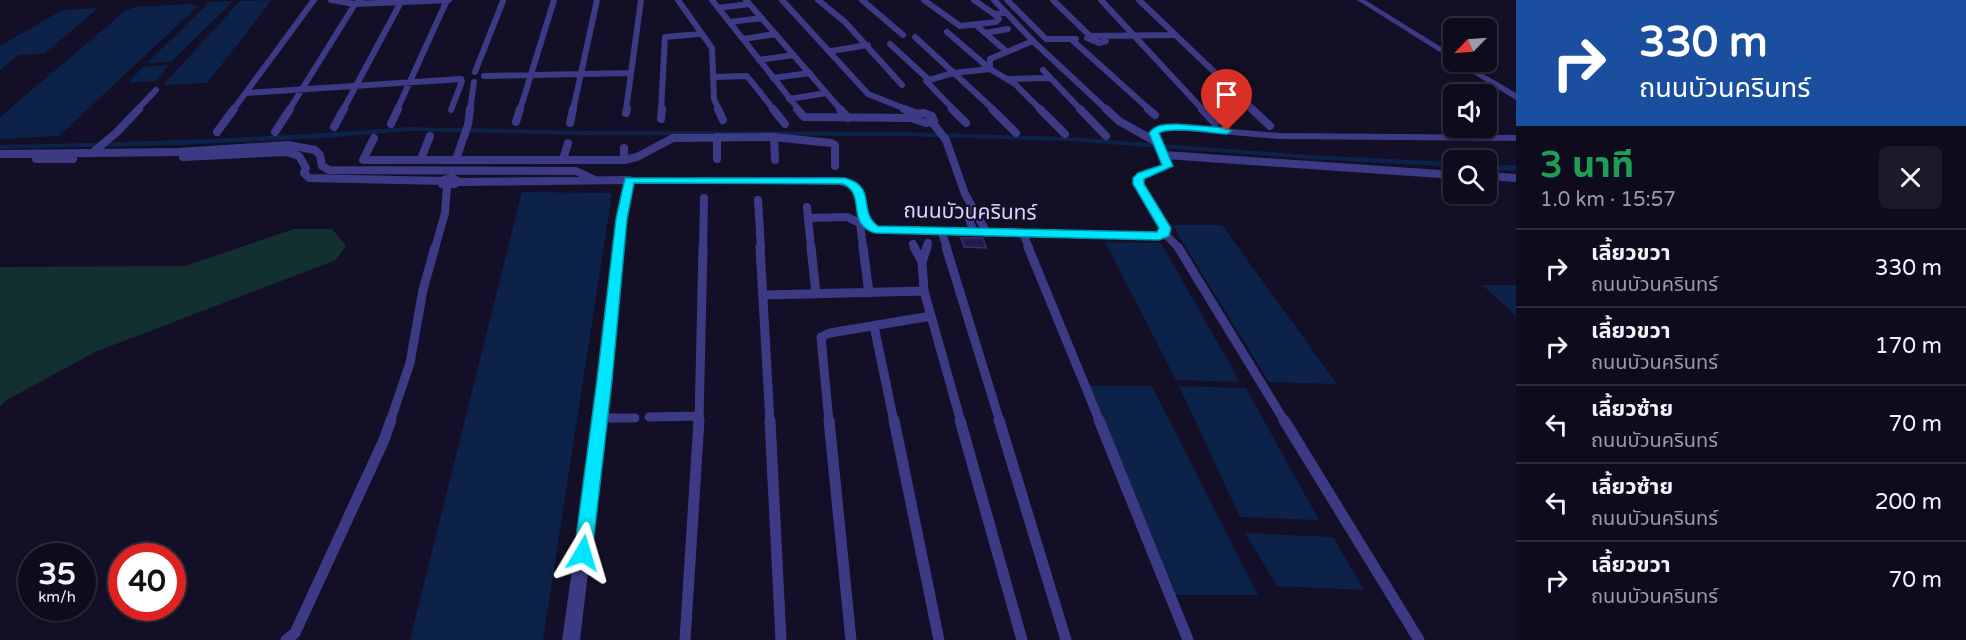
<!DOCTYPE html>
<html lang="th">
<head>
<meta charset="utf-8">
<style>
  :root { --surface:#0e0b1c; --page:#1c1929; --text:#f1f3f6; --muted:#9b9ba3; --line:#2e2b3b }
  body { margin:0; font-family:"Varela Round","Noto Sans Thai",sans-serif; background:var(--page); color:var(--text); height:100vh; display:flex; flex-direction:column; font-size:22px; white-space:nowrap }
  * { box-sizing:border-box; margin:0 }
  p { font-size:20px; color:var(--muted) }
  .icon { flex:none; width:33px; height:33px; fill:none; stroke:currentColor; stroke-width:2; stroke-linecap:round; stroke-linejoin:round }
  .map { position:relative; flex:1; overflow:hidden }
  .side { display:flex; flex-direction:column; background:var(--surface); width:450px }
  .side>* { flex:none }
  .top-card { background:#1a4fa0; color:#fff; overflow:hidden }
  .needle { width:39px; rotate:245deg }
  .tools { position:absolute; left:1443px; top:18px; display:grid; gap:12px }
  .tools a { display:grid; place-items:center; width:54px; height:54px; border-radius:9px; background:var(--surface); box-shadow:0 2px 4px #0004,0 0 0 2px var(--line); font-size:30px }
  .speed { position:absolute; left:18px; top:543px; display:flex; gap:12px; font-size:30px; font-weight:700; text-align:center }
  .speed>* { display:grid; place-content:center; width:78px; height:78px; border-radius:50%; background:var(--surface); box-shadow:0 2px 4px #0004,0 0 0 2px var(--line); line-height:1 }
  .speed small { font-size:15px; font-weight:400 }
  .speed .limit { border:9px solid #d22; background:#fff; color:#111 }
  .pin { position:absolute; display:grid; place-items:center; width:51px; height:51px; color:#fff; margin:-62px -26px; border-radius:50% 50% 50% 0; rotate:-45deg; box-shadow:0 0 6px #0007 }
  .pin .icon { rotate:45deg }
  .me { position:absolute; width:66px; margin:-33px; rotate:7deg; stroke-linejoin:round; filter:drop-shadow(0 0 4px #0008) }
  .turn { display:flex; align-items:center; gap:21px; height:126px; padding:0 24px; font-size:27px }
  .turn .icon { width:78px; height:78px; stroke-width:2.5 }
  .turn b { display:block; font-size:42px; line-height:51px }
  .round { display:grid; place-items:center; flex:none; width:63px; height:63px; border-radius:9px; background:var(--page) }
  .overview { display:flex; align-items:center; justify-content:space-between; height:102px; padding:0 24px }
  h1 { font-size:36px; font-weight:700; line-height:45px; color:#1e9e55 }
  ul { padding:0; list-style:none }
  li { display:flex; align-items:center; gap:18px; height:78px; padding:0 24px; border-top:2px solid var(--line) }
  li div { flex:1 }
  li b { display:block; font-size:22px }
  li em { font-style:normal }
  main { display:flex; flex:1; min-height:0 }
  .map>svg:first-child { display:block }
</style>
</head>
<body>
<main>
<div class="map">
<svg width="1516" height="640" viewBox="0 0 1516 640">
  <rect width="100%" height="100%" fill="#130f26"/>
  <path fill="#12302f" d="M294,229h38l14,17 -10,14 -241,92 -90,49 -5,6v-140l185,-1z"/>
  <path fill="#0c2248" d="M272,0l-65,83 -44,2 77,-84z
    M233,1l-62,61 -24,1 62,-61z
    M189,4l9,2 -139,130 -59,3v-22l125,-106 9,-4z
    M98,8l-54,46 -25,1 -19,15v-24l62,-36z
    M169,65l-13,16 -28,2 15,-16z
    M522,192l90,1 -69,447h-133z
    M1172,225h50l115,159 -68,-2z
    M1105,242l56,1 79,139 -64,-2z
    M1482,285h34v31z
    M1085,386h67l106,209h-84z
    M1179,386l67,2 73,132 -79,-3z
    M1245,533l88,4 31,53 -87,-4z"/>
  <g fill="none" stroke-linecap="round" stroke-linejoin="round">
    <path fill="#0c2248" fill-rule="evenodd" d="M408,127l176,4 317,1 167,5 241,18 145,7v5l-145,-8 -241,-18 -167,-5 -317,-1 -176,-4 -84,7 -144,7 -180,4v-4c136,-3 272,-7 408,-18z
      M1486,165h30v6l-30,-1z"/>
  </g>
  <path fill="#241b47" stroke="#3b2d73" stroke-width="1.5" d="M961,238h22l3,10 -22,-1z"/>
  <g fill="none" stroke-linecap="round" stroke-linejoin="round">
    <path stroke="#3d3a85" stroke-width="6" d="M331,0l24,4 94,-4
      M678,0l34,48 2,51 5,11
      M712,0l87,110
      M746,0l95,110
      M782,0l86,94 40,16
      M818,0l27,22 57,63
      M862,0l41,35
      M924,0l36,26 36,-4 3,-3 -5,-5 10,-1
      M974,0l20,14
      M994,0l40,42 73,68
      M1007,0l39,39h30
      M1053,0l37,36
      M1101,0l102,110
      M1139,0l115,110
      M718,8l31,-4
      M730,22l32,-4
      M977,26l29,25
      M947,32l43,37 25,15 26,26
      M985,33l23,-4
      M915,37l79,73
      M1102,37l4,4 -7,2 -12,-5 6,-2 81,-1
      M743,39l33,-5
      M1071,39l79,71
      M890,44l39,36
      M831,51l37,-6
      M759,60l35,-5
      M990,69v-10l43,-18
      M1043,70l38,40
      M475,72l28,-71
      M484,76l146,-3
      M714,77l33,-1 27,34
      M773,78l37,-5
      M1007,79l43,-1
      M246,93l215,-14
      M789,99l38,-6
      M137,110l19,-20
      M233,110l81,-110
      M289,110l66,-106 6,-4
      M343,110l59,-110
      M397,110l50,-110
      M451,110l11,-29
      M470,110l4,-28
      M520,110l34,-110
      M573,110l24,-110
      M626,110l15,-110
      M661,110l4,-73 35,-3
      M954,110l-28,-29 27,-8 37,-4"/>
    <path stroke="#3d3a85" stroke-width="8" d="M718,109l5,11
      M773,109l12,15
      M797,109l7,8 109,1
      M840,109l8,9
      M904,109l13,5
      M952,109l14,14
      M992,109l24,24
      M1040,109l25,25
      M1080,109l26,27
      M1106,109l13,12 39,22
      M1148,109l7,6
      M1202,109l13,14
      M1252,109l18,17
      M626,113l1,-4
      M924,113l8,3 2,5 -8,2 -12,-4 1,-5z
      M661,119l1,-10
      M516,122l4,-13
      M932,122l14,18 19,54 22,39
      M570,123l3,-14
      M391,124l7,-15
      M334,127l10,-18
      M217,132l17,-23
      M275,132l15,-23
      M717,137v22
      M774,137l1,23
      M374,138l-11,22h261l13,-3 36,-19 101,-1 57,6 4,2v21
      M624,148v12
      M93,152l23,-19 23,-24
      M1163,152l2,3 289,20
      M0,154l178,-2 110,-7 27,5 5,5 2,11 7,4 247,1 17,8
      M183,157l103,-5 13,4 7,12 -2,5 5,5 133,3
      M36,159h37
      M421,159l9,-23
      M456,159l12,-34 2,-16
      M563,160l5,-17
      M1486,176l30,2
      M452,178l5,3 -2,3h-13l2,-4z
      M457,182l172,-2
      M758,200l3,48
      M970,204l-1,15 5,13
      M807,207l4,41
      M809,218l38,-1 13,6 3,25
      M942,233l5,15
      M1023,233l6,15
      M1164,233l15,15
      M913,244l2,4
      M435,248l10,-35 2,-27
      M703,248l1,-50
      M926,248l2,-5"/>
    <path stroke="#3d3a85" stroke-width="9" d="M760,247l10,175
      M811,247l5,47
      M863,247l6,46
      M914,247l8,15 2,29 37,131
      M946,247l54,175
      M1028,247l72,175
      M1178,247l107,175
      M922,262l5,-15
      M765,295l159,-4
      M874,326l20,96
      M649,417l50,-1
      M600,418h35
      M390,422l20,-59 13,-73 12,-43
      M699,422l4,-175
      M829,422l-8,-85 9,-4 101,-17"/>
    <path stroke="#3d3a85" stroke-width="11" d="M770,420l11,220
      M829,420l22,220
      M894,420l45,220
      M960,420l62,220
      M999,420l67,220
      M1099,420l89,220
      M1284,420l135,220
      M286,640l9,-7 89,-193 7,-20
      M685,640l14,-220"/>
    <path fill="#3d3a85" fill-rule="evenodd" d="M1357,0h8l89,55v6z
      M1454,62h9l53,31v7z
      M1175,124l104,9 237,2v6l-237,-2 -104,-9 -13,1 -3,3 -1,6h-6l-2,-7 7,-7z
      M1165,152l5,3 3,11 -2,2 -20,6 -8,5 1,5 26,44 -1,5 -5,3 -24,4 -265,-7c-20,-8 -15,-28 -24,-44l-17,-6h-201l-6,36 -16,161 -31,260h-18l37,-260 18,-161 9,-41 208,-1c46,10 20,27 44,50l262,7 19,-3 1,-3 -26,-44 -1,-6 12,-8 18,-5 -3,-10z"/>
  </g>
  <path fill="#00e5ff" stroke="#0095a6" stroke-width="1.5" d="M1175,124l52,4 5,3 -5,3c-15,-1 -56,-8 -68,-1l14,33 -29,13v5l27,44 -2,8 -10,4 -284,-7c-30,-9 -8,-38 -32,-49l-209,-1 -7,36 -15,161 -20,173 -3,6 -6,2 -7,-2 -2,-6 23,-173 19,-161 9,-41h220c33,9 12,33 33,48l279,6 2,-4 -26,-44v-6l5,-5 24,-8 -13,-32c7,-9 15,-8 26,-9z"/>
  <g text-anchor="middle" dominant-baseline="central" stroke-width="4.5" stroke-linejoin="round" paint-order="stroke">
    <g font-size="21" fill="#d9d4ff" stroke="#130f26">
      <text transform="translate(970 212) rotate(1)">ถนนบัวนครินทร์</text>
    </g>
  </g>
</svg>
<div class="tools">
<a><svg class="needle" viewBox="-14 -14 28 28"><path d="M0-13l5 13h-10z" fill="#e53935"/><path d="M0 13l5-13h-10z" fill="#9b9ba3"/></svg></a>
<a><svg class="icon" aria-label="sound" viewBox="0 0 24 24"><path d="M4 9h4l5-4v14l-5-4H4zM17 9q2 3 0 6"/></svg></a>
<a><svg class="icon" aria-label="search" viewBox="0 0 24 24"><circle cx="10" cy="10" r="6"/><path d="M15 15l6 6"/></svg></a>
</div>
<div class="speed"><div>35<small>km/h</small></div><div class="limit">40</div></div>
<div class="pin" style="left:1227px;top:131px;background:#d93025"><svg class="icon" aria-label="arrive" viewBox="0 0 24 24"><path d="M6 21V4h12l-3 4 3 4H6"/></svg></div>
<svg class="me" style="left:583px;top:553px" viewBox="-20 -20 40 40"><path d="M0-17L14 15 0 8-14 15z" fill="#00e5ff" stroke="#fff" stroke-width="4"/></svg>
</div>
<section class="side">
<div class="top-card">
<div class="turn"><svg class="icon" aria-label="right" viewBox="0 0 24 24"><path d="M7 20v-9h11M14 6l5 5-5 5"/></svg><div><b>330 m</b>ถนนบัวนครินทร์</div></div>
</div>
<div class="overview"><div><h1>3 นาที</h1><p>1.0 km · 15:57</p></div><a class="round"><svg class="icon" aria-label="close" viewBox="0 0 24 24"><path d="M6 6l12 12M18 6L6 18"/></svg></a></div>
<ul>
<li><svg class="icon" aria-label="right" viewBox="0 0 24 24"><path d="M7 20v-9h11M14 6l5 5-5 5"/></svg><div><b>เลี้ยวขวา</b><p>ถนนบัวนครินทร์</p></div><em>330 m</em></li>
<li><svg class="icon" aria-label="right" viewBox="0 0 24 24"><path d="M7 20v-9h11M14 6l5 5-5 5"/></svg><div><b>เลี้ยวขวา</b><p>ถนนบัวนครินทร์</p></div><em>170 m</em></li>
<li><svg class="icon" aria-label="left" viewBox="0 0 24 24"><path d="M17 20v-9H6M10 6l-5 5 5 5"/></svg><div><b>เลี้ยวซ้าย</b><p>ถนนบัวนครินทร์</p></div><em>70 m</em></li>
<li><svg class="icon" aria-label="left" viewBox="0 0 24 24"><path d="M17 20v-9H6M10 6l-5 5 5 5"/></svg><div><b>เลี้ยวซ้าย</b><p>ถนนบัวนครินทร์</p></div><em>200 m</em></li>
<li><svg class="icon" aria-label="right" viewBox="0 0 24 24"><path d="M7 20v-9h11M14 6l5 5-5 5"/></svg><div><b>เลี้ยวขวา</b><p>ถนนบัวนครินทร์</p></div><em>70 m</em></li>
</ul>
</section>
</main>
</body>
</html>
